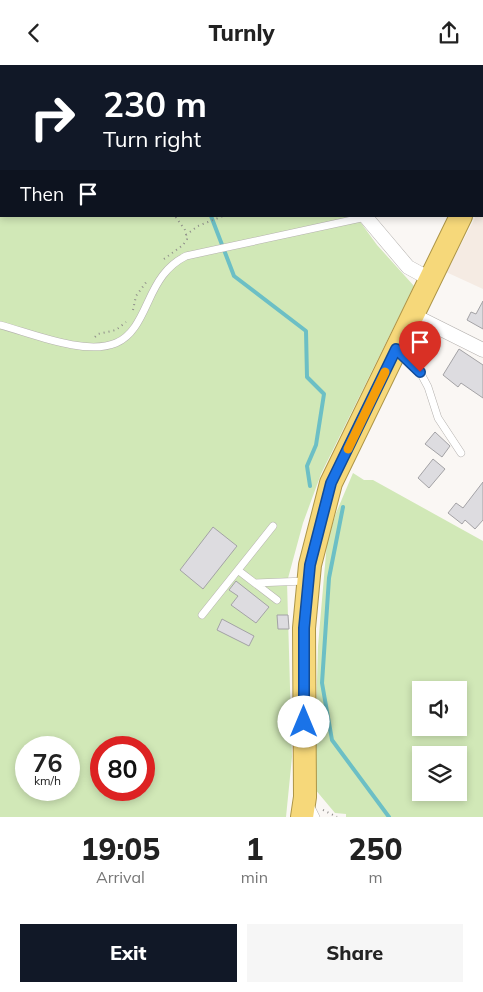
<!DOCTYPE html>
<html lang="en">
<head>
<meta charset="utf-8">
<style>
  :root { --surface:#fff; --page:#f6f6f6; --text:#222; --muted:#767676; --accent:#111827 }
  body { margin:0; font-family:Mulish,sans-serif; background:var(--page); color:var(--text); height:100vh; display:flex; flex-direction:column; font-size:19px; white-space:nowrap }
  * { box-sizing:border-box; margin:0 }
  p { font-size:16px; color:var(--muted) }
  .icon { flex:none; width:28px; height:28px; fill:none; stroke:currentColor; stroke-width:2; stroke-linecap:round; stroke-linejoin:round }
  .map { position:relative; height:752px; overflow:hidden }
  .side { display:flex; flex-direction:column; background:var(--surface); flex:1 }
  .side>* { flex:none }
  .guide { position:absolute; left:0px; top:0px; width:484px; height:152px; box-shadow:0 2px 8px #0003; background:#111827; color:#fff; overflow:hidden }
  .buttons { position:absolute; left:412px; top:616px; display:grid; gap:10px }
  .buttons a { display:grid; place-items:center; width:55px; height:55px; border-radius:0px; background:var(--surface); box-shadow:0 2px 8px #0003; font-size:25px }
  .speed { position:absolute; left:15px; top:671px; display:flex; gap:10px; font-size:25px; font-weight:700; text-align:center }
  .speed>* { display:grid; place-content:center; width:65px; height:65px; border-radius:50%; background:var(--surface); box-shadow:0 2px 8px #0003; line-height:1 }
  .speed small { font-size:12px; font-weight:400 }
  .speed .limit { border:8px solid #d22; background:#fff; color:#111 }
  .pin { position:absolute; display:grid; place-items:center; width:42px; height:42px; color:#fff; margin:-51px -21px; border-radius:50% 50% 50% 0; rotate:-45deg; box-shadow:0 0 5px #0007 }
  .pin .icon { rotate:45deg }
  .me { position:absolute; width:55px; margin:-28px; rotate:0deg; stroke-linejoin:round; filter:drop-shadow(0 0 4px #0008) }
  .turn { display:flex; align-items:center; gap:18px; height:105px; padding:0 20px; font-size:22px }
  .turn .icon { width:65px; height:65px; stroke-width:2.5 }
  .turn b { display:block; font-size:35px; line-height:42px }
  .then { display:flex; align-items:center; height:48px; padding:0 20px; background:#0003; gap:10px; font-size:19px }
  .eta { display:flex; justify-content:space-evenly; align-items:center; height:85px; text-align:center }
  .eta b { font-size:30px; font-weight:800; line-height:35px }
  .cta { display:flex; gap:10px; margin-top:auto; padding:10px 20px }
  .cta a { flex:1; height:58px; border-radius:0px; background:var(--accent); color:#fff; font-size:20px; font-weight:800; line-height:58px; text-align:center }
  .cta a+a { background:var(--page); color:var(--text) }
  header { display:flex; justify-content:space-between; align-items:center; height:65px; padding:0 20px; background:var(--surface); font-size:22px; font-weight:800 }
  .map>svg:first-child { display:block }
</style>
</head>
<body>
<header><svg class="icon" aria-label="back" viewBox="0 0 24 24"><path d="M15 5l-7 7 7 7"/></svg>Turnly<svg class="icon" aria-label="share" viewBox="0 0 24 24"><path d="M12 15V3M7 8l5-5 5 5M5 13v7h14v-7"/></svg></header>
<div class="map">
<svg width="483" height="752" viewBox="0 0 483 752">
  <rect width="100%" height="100%" fill="#faf7f4"/>
  <path fill="#f5ebe3" d="M483,138v86l-37,-17 30,-56h6z"/>
  <path fill="#d1e8b7" fill-rule="evenodd" d="M0,0l255,1h-254v150h355l21,29 37,41 -93,188 -18,49 -16,59 5,175 -6,60h-286zM26,682h43v43h-43zM101,682h43v43h-43z
    M353,408l11,7h9l110,61v276h-137v-3l-11,-1 -21,-25 4,-142 9,-104 9,-29zM421,625h38v37h-38zM421,690h38v38h-38z"/>
  <g fill="none" stroke-linecap="round" stroke-linejoin="round">
    <path stroke="#6cbfc5" stroke-width="4" d="M211,151l23,60 72,55 1,46 17,17 -8,51 -9,21 3,20
      M343,442l-14,71 -7,105 10,57 57,77"/>
  </g>
  <path fill="#dddce0" stroke="#a3a2a5" d="M483,236v28l-16,-9 4,-8 5,2z
    M459,284l24,16v33l-22,-15 -3,4 -15,-12z
    M435,367l15,14 -8,11 -17,-13z
    M433,394l12,10 -16,19 -11,-10z
    M483,417v38l-8,9 -10,-9 -3,4 -14,-11 8,-10 7,5z
    M213,462l24,19 -34,43 -23,-19z
    M236,516l33,26 -13,16 -25,-18 7,-9 -9,-6z
    M277,550h11l1,14h-11z
    M222,554l32,17 -5,10 -32,-16z"/>
  <g fill="none" stroke-linecap="round" stroke-linejoin="round">
    <g stroke="#b5b2af" stroke-width="8">
      <path id="service" d="M0,260c31,8 85,31 116,18 17,-7 25,-26 32,-41 9,-20 18,-36 38,-46l180,-39
        M398,286l22,21 8,15 10,31 23,35
        M239,506l38,29
        M255,518l51,-2
        M202,550l71,-89
        M310,740l6,12"/>
    </g>
    <g stroke="#b5b2af" stroke-width="15">
      <path id="minor" d="M261,0v1
        M365,151l43,51 22,12
        M413,250l70,35"/>
    </g>
    <g stroke="#ad9547" stroke-width="24">
      <path id="trunk" d="M482,109l1,-1
        M302,752l3,-20 -1,-169 6,-63 21,-82 130,-267"/>
    </g>
    <path stroke="#8d8b89" stroke-width="2" stroke-dasharray="1 4" stroke-linecap="butt" d="M58,0l1,1
      M186,170l12,-9 25,-10
      M164,194l19,-14 4,-6 -2,-9 -10,-14
      M133,245l3,-14 11,-15
      M95,272l3,-3 18,-4 10,-8
      M323,745l14,7"/>
    <use href="#service" stroke="#fff" stroke-width="7"/>
    <use href="#minor" stroke="#fff" stroke-width="14"/>
    <use href="#trunk" stroke="#f6d87a" stroke-width="22"/>
  </g>
  <g fill="none" stroke-linecap="round" stroke-linejoin="round">
    <g stroke="#114b97" stroke-width="12">
      <path id="route" d="M304,657v-94l6,-63 21,-82 65,-134 24,23"/>
    </g>
    <use href="#route" stroke="#1a73e8" stroke-width="9"/>
    <path stroke="#f59e0b" stroke-width="9" d="M348,384l37,-77"/>
  </g>
</svg>
<div class="buttons">
<a><svg class="icon" aria-label="sound" viewBox="0 0 24 24"><path d="M4 9h4l5-4v14l-5-4H4zM17 9q2 3 0 6"/></svg></a>
<a><svg class="icon" aria-label="layers" viewBox="0 0 24 24"><path d="M12 4l9 5-9 5-9-5zM3 14l9 5 9-5"/></svg></a>
</div>
<div class="speed"><div>76<small>km/h</small></div><div class="limit">80</div></div>
<div class="pin" style="left:420px;top:307px;background:#d93025"><svg class="icon" aria-label="arrive" viewBox="0 0 24 24"><path d="M6 21V4h12l-3 4 3 4H6"/></svg></div>
<svg class="me" style="left:304px;top:657px" viewBox="-20 -20 40 40"><circle r="19" fill="#fff"/><path d="M0-13L10 11 0 6-10 11z" fill="#1a73e8"/></svg>
<div class="guide">
<div class="turn"><svg class="icon" aria-label="right" viewBox="0 0 24 24"><path d="M7 20v-9h11M14 6l5 5-5 5"/></svg><div><b>230 m</b>Turn right</div></div>
<div class="then">Then<svg class="icon" aria-label="arrive" viewBox="0 0 24 24"><path d="M6 21V4h12l-3 4 3 4H6"/></svg></div>
</div>
</div>
<section class="side">
<div class="eta">
<div><b>19:05</b><p>Arrival</p></div>
<div><b>1</b><p>min</p></div>
<div><b>250</b><p>m</p></div>
</div>
<div class="cta"><a>Exit</a><a>Share</a></div>
</section>
</body>
</html>
